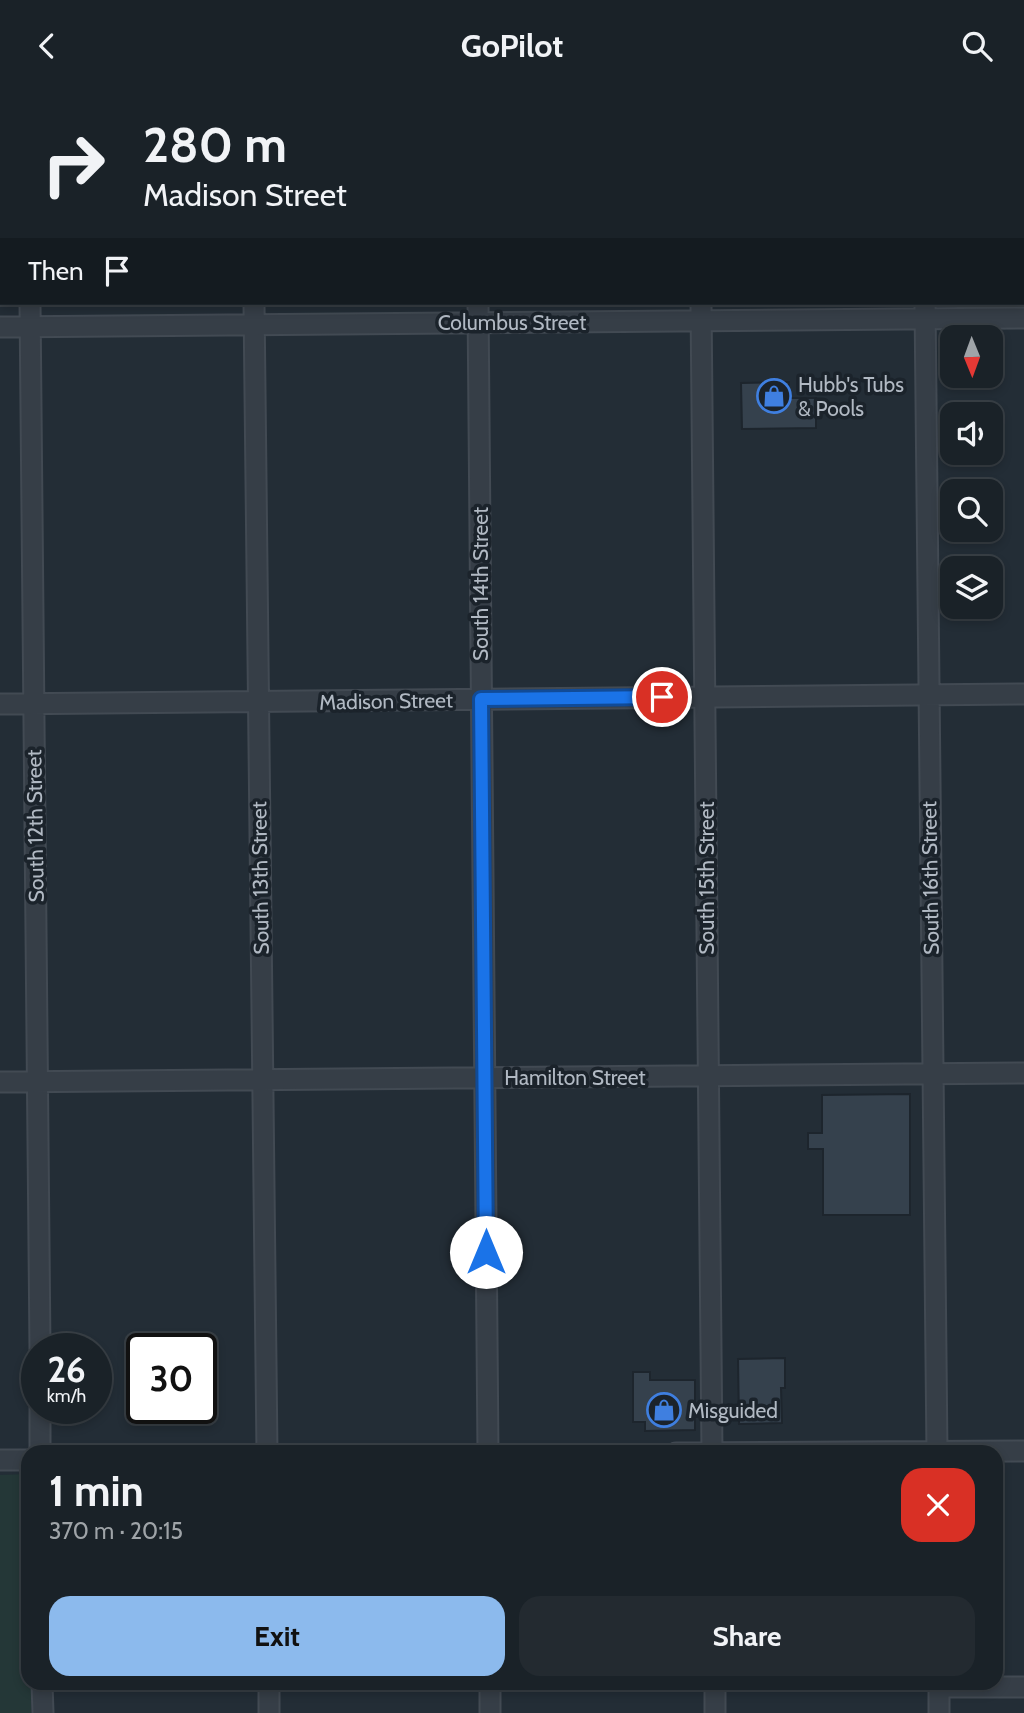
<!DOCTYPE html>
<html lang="en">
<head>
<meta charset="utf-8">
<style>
  :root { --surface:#1a2228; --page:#232a30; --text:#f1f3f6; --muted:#9fa4a8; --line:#383f45; --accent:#8cbaed }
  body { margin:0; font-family:Cabin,sans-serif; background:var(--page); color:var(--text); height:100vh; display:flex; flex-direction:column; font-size:26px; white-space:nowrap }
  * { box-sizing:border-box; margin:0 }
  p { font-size:23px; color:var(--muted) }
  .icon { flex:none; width:38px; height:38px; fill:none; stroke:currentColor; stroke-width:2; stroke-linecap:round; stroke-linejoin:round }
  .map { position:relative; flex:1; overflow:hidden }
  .details { position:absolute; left:21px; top:1354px; width:982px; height:245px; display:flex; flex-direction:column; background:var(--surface); border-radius:21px; box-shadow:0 4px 10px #0003,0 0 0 2px var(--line) }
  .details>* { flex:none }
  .top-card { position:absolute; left:0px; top:0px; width:1026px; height:214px; box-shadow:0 4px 10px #0003,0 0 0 2px var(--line); background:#1a2228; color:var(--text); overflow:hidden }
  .needle { width:46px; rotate:179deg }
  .fabs { position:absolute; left:940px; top:234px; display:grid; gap:14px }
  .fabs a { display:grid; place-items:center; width:63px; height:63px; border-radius:14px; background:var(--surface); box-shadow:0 4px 10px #0003,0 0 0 2px var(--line); font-size:35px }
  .speed { position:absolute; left:21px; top:1242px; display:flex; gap:14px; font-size:35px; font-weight:700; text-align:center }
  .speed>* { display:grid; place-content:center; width:91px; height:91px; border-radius:50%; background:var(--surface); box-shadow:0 4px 10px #0003,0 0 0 2px var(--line); line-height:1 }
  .speed small { font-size:18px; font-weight:400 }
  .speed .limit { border:4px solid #111; border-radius:10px; background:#fff; color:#111 }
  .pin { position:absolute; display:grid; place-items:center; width:60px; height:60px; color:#fff; margin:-30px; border:4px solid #fff; border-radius:50%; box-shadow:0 2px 7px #0007 }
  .me { position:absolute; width:77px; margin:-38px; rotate:0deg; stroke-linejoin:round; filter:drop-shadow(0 0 5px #0008) }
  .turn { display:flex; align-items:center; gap:24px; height:147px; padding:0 28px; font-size:32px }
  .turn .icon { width:91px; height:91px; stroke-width:2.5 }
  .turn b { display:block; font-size:49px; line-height:60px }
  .then { display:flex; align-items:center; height:66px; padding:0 28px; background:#0003; gap:14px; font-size:26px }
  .round { display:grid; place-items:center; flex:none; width:74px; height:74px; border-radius:21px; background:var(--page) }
  .overview { display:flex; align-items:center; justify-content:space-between; height:119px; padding:0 28px }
  h1 { font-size:42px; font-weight:700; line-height:52px }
  .button { display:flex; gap:14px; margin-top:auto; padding:14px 28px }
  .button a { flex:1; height:80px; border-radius:21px; background:var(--accent); color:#111; font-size:28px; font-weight:700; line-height:80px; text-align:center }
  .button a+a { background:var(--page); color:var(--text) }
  header { display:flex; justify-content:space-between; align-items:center; height:91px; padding:0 28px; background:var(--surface); font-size:32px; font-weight:700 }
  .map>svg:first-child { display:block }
</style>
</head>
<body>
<header><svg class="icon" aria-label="back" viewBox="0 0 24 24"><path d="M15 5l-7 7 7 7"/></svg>GoPilot<svg class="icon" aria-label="search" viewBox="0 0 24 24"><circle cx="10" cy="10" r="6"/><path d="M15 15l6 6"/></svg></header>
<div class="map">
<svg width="1024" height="1622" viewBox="0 0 1024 1622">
  <rect width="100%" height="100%" fill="#232d36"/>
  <path fill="#243737" d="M28,1383v209l3,1v29h-31v-238z"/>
  <path fill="#35414d" stroke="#1d252d" stroke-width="2" d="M789,291v16h27v30l-74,1 -1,-46z
    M910,1003v121h-87v-66h-15v-16h14v-38z
    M785,1267v30h-4l1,35 -43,1 -1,-65z
    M633,1281h17v8h45v50l-50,1v-9h-12z"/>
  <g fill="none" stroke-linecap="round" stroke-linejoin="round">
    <g stroke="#424a53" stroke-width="23">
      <path id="minor" d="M27,0v2
        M251,0v2
        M475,0v2
        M700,0v2
        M922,0v2
        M30,212l10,1046
        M254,212l13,1150
        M478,212l10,1150
        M701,212l11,1150
        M925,212l12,1150
        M0,236l1024,-9
        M0,613l1024,-10
        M0,991l1024,-9
        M40,1318v44
        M676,1362l348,-2
        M0,1369h28
        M42,1592l1,30
        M269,1592v30
        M490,1592v30
        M715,1592v30
        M939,1592v30
        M939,1596h85"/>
    </g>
    <use href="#minor" stroke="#363e47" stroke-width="19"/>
  </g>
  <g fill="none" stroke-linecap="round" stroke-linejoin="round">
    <g stroke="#114b97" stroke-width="18">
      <path id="route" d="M486,1161l-5,-553 181,-2"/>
    </g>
    <use href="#route" stroke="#1a73e8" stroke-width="12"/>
  </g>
  <defs>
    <g id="shop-ring" transform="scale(1.75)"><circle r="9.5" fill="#1b232b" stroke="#3f7fe0" stroke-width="1.5"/><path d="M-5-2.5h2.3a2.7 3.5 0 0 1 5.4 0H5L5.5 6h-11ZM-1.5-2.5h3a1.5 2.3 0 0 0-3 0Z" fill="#3f7fe0"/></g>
  </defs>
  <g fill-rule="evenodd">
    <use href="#shop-ring" x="774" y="305"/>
    <use href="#shop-ring" x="664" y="1319"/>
  </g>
  <g text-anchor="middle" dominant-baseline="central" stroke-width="7" stroke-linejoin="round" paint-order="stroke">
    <g font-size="21" fill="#b1b9c3" stroke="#1b232b">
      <text x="512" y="231">Columbus Street</text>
      <text transform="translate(480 493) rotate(-90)">South 14th Street</text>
      <text transform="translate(386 610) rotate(-1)">Madison Street</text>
      <text transform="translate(35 735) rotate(-91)">South 12th Street</text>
      <text transform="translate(260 787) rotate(-91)">South 13th Street</text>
      <text transform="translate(706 787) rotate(-90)">South 15th Street</text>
      <text transform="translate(930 787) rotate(-91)">South 16th Street</text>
      <text x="575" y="986">Hamilton Street</text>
    </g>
    <g font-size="21" fill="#b1b9c3" stroke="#1b232b" text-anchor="start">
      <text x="798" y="293">Hubb's Tubs<tspan x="798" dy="24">&amp; Pools</tspan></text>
      <text x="688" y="1319">Misguided</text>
    </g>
  </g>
</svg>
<div class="fabs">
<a><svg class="needle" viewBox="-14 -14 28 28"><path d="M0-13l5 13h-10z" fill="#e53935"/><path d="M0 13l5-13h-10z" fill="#9fa4a8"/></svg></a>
<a><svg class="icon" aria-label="sound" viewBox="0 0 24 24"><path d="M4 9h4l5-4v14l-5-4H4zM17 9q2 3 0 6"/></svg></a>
<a><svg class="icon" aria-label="search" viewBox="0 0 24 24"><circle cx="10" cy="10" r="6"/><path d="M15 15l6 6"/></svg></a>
<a><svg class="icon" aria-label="layers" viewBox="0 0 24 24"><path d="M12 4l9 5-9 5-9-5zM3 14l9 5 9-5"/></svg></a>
</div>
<div class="speed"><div>26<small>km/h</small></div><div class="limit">30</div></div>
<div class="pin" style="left:662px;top:606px;background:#d93025"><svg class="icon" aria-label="arrive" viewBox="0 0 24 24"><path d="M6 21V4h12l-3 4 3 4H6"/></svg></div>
<svg class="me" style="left:486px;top:1161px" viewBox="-20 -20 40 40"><circle r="19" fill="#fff"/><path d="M0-13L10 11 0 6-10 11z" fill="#1a73e8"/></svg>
<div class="top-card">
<div class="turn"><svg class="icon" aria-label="right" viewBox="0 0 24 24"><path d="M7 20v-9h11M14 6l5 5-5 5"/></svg><div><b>280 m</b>Madison Street</div></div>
<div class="then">Then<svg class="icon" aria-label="arrive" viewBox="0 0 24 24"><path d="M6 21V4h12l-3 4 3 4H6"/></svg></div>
</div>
<section class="details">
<div class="overview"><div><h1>1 min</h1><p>370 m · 20:15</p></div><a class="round" style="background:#d93025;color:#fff"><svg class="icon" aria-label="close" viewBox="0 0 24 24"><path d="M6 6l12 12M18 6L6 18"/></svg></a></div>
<div class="button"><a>Exit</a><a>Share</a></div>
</section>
</div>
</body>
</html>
